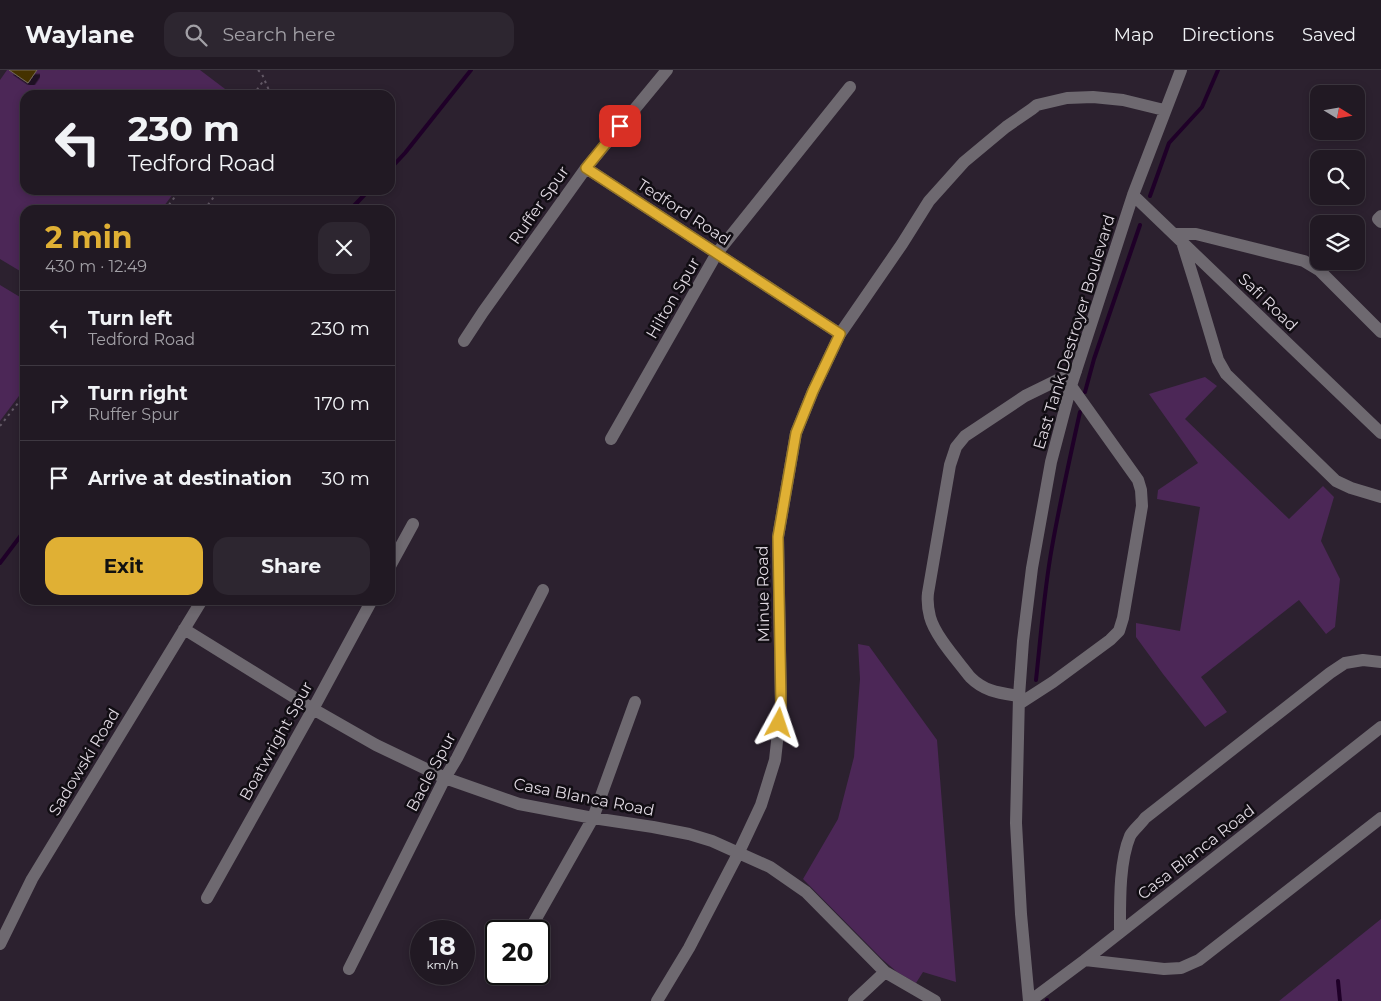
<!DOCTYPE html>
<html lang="en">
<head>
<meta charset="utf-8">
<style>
  :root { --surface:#211923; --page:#2d2630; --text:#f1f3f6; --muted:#a2a0a6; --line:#3e3841; --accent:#e0b034 }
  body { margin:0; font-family:Montserrat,sans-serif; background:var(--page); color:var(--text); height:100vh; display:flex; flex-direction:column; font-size:19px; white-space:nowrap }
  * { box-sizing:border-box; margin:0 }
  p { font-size:16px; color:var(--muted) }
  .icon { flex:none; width:28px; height:28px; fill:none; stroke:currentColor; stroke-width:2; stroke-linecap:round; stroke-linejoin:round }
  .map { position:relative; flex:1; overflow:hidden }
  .sheet { position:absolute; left:20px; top:135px; width:375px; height:400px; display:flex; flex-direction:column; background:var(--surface); border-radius:15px; box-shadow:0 2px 8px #0003,0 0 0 1px var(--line) }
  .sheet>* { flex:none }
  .banner { position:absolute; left:20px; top:20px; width:375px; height:105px; border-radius:15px; box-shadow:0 2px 8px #0003,0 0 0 1px var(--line); background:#211923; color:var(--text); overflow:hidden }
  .needle { width:32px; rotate:101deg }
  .controls { position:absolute; left:1310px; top:15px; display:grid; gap:10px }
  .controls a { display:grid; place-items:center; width:55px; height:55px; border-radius:10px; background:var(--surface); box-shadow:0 2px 8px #0003,0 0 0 1px var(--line); font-size:25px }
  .speed { position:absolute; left:410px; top:850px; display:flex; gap:10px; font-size:25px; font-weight:700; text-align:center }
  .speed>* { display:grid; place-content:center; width:65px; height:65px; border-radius:50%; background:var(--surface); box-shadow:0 2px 8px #0003,0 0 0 1px var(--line); line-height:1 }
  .speed small { font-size:12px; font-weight:400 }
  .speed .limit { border:2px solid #111; border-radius:8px; background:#fff; color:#111 }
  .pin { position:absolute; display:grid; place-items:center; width:42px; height:42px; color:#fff; margin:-21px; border-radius:10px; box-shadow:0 2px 8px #0006 }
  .me { position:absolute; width:55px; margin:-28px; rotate:5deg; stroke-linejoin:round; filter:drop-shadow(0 0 4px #0008) }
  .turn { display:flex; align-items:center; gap:18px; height:105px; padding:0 25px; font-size:22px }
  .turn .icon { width:65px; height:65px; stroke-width:2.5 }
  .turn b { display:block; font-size:35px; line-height:42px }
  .round { display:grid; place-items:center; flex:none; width:52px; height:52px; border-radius:15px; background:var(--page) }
  .head { display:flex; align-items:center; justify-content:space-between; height:85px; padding:0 25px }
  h1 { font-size:30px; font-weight:700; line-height:38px; color:var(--accent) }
  .button { display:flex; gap:10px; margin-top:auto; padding:10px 25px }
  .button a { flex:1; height:58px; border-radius:15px; background:var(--accent); color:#111; font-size:20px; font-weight:700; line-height:58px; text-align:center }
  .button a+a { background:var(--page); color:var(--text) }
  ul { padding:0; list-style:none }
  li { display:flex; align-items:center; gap:15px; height:75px; padding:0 25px; border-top:1px solid var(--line) }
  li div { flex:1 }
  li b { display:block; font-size:19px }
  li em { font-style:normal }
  header { display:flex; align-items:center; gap:30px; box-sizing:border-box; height:70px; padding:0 25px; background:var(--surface); border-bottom:1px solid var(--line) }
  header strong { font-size:24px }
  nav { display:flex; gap:28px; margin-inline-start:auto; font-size:18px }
  .search { width:350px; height:45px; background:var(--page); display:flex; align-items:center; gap:12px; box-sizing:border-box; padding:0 18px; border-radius:15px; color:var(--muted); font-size:19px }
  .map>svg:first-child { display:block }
</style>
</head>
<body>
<header>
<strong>Waylane</strong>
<div class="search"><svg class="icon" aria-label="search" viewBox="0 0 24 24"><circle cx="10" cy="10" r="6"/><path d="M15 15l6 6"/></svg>Search here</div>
<nav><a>Map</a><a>Directions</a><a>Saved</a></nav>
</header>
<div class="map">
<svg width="1381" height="931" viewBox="0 0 1381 931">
  <defs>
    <filter id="shadow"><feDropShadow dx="4.5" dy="4.5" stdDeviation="0" flood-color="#0009"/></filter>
  </defs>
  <rect width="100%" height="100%" fill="#2c212f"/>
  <path fill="#4c2757" d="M7,0h193l33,25h-208v95h151l-15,20h-136v64l-25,-15v-179z
    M0,215l25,15v88l-25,33z
    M1205,307l12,9 -32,33 104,100 34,-33 11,11 -13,44 19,38 -5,48 -9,7 -27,-34 -98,77 26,35 -22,15 -42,-53 -27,-37v-14l44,8 20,-124 -43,-8 1,-9 40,-27 -49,-69z
    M858,574l11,2 68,94 19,242 -33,-10 -7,11 -19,-11 -15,-13 -79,-80 35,-60 16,-62 6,-78z
    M1381,849v82h-102z"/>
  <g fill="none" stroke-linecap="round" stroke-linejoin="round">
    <path stroke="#1f0028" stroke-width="4" d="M390,99l15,-16 66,-83
      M1150,126l19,-53 33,-36 16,-37
      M350,140l19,-20
      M1085,322l9,-33 46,-134
      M0,493l25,-33
      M1036,610c5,-45 8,-89 16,-133 8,-45 18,-90 28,-135
      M1338,911l2,20
      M1047,930v1"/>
  </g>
  <path fill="#443303" stroke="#726957" filter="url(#shadow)" d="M9,0h28l-9,13z"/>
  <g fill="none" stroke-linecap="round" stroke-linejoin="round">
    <path stroke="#635966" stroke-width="2" stroke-dasharray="2.5 4" stroke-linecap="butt" d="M258,0l4,4 9,21
      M253,25l11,-15
      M165,140l15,-20
      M204,140l15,-20
      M0,356l25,-32"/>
    <path stroke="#6e6970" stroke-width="12" d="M586,98l254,166
      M1133,125l248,238
      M1381,146l-3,3 3,3
      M1174,164h22l108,27 15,9 62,62
      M1183,175l15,48 20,67 8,14 110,107 15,7 30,9
      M464,271l19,-29 103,-144 81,-98
      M611,369l106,-186 133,-166
      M390,496l23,-42
      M184,559l129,80 63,36 69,33 74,26 74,14 60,9 36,7 23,7 58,26 36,25 79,80 50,29
      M1019,626c-19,-3 -34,-4 -49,-19 -12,-16 -35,-41 -40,-60 -2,-8 -3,-16 -2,-24l22,-128 6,-18 9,-11 60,-40 51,-25
      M1019,634l34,-22 57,-42 9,-9 4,-13 19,-112 -1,-16 -3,-10 -67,-94
      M207,828l106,-189 59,-109
      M529,861l64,-113 42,-116
      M1120,862c0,-29 -1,-70 10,-96 3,-6 11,-12 15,-18l185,-145 15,-10 18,-3 18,2
      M0,874l32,-65 170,-279
      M1085,890l79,9 17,-1 18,-8 182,-142
      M349,899l96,-191 12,-20 86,-168
      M657,931l32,-53 49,-94 23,-49 14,-45 6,-55 -3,-168 18,-104 17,-42 27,-57 62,-90 27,-43 35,-39 42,-35 26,-18 5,-4 30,-7 26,-1 30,3 41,10
      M854,931l31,-29
      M1029,931l-8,-87 -5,-91 3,-127 4,-55 9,-73 19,-106 20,-76 62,-191 48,-125
      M1030,931l55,-41 296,-233"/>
  </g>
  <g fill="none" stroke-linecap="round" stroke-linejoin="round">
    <g stroke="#927222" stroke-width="12">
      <path id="route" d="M620,56l-34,42 254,166 -27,57 -17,42 -18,104 3,168 -2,18"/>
    </g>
    <use href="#route" stroke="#e0b034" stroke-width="9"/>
  </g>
  <g text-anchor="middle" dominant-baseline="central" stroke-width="5" stroke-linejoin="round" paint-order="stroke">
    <g font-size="16" fill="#dfd8e1" stroke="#110d13">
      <text transform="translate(539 135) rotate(-55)">Ruffer Spur</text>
      <text transform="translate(684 142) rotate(33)">Tedford Road</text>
      <text transform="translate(673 228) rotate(-60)">Hilton Spur</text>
      <text transform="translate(1268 232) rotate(44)">Safi Road</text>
      <text transform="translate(1074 262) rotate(-73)">East Tank Destroyer Boulevard</text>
      <text transform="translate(763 524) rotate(-91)">Minue Road</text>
      <text transform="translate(276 671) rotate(-61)">Boatwright Spur</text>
      <text transform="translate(84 692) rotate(-59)">Sadowski Road</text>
      <text transform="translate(431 702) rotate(-62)">Bacle Spur</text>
      <text transform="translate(584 727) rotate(11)">Casa Blanca Road</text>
      <text transform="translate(1196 782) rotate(-38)">Casa Blanca Road</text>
    </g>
  </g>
</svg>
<div class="controls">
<a><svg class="needle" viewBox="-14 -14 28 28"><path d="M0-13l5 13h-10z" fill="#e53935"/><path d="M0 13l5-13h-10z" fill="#a2a0a6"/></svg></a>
<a><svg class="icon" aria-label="search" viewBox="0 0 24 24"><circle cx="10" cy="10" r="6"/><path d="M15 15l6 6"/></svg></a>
<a><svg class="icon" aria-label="layers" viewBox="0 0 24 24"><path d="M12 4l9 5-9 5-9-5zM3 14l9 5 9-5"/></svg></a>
</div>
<div class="speed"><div>18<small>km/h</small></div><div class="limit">20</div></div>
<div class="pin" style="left:620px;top:56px;background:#d93025"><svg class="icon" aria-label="arrive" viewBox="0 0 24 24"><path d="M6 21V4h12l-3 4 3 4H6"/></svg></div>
<svg class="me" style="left:779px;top:653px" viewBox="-20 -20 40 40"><path d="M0-17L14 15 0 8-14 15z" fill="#e0b034" stroke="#fff" stroke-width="4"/></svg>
<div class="banner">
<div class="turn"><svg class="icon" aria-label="left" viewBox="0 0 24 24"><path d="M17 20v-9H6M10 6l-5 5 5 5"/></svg><div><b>230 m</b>Tedford Road</div></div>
</div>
<section class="sheet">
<div class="head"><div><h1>2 min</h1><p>430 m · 12:49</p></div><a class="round"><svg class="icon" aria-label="close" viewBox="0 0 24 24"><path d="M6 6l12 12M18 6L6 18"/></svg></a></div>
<ul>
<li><svg class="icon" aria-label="left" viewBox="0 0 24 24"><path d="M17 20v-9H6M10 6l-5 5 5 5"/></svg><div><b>Turn left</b><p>Tedford Road</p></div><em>230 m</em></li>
<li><svg class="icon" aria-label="right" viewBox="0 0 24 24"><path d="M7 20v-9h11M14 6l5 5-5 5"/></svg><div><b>Turn right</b><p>Ruffer Spur</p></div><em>170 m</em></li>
<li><svg class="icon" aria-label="arrive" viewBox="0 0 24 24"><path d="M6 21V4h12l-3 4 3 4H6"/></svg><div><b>Arrive at destination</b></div><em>30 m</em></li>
</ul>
<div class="button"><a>Exit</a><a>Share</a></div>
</section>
</div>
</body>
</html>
